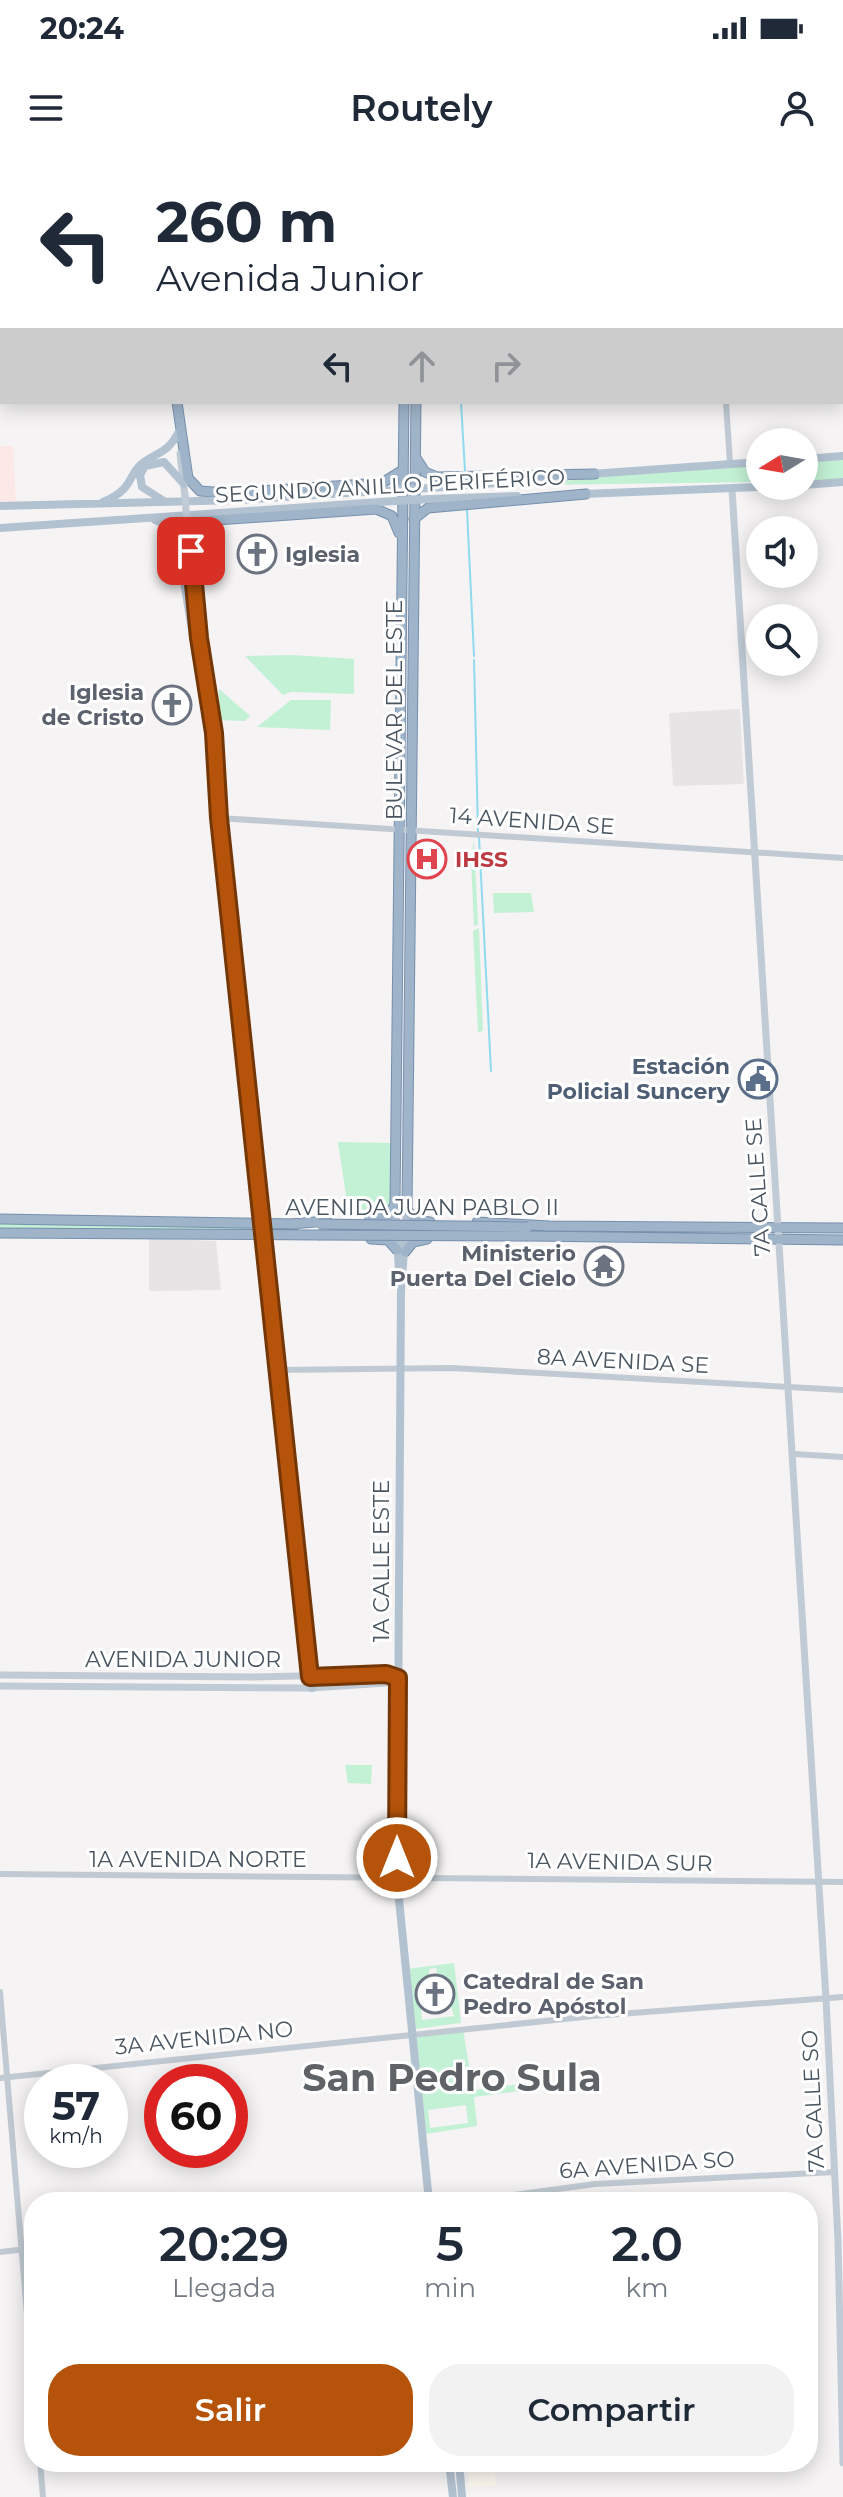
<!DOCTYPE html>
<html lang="es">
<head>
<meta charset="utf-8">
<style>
  :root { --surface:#fff; --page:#f2f2f3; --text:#1f2937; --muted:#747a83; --accent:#b45309 }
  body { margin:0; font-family:Montserrat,sans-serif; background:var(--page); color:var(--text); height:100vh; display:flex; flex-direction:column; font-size:30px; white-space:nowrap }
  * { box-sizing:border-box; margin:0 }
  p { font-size:26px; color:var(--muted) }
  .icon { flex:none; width:44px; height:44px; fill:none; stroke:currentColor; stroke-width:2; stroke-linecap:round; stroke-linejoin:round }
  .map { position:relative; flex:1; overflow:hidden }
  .sheet { position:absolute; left:24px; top:2032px; width:794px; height:280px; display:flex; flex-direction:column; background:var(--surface); border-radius:32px; box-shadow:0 4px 20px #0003 }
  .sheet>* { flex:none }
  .banner { position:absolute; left:0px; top:0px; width:844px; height:244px; box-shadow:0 4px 20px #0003; background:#fff; color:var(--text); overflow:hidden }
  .needle { width:52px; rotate:259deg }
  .tools { position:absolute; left:746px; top:268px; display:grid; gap:16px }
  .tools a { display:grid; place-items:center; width:72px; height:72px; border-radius:50%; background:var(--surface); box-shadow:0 4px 20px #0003; font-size:40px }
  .speed { position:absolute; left:24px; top:1904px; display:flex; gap:16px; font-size:40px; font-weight:700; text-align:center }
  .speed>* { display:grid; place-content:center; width:104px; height:104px; border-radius:50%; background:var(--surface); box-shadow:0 4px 20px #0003; line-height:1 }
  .speed small { font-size:20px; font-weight:400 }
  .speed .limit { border:12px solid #d22; background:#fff; color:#111 }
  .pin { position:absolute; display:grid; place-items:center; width:68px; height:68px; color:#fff; margin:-34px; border-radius:16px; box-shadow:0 4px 12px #0006 }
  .me { position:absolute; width:88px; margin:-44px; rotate:0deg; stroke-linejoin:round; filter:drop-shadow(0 0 6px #0008) }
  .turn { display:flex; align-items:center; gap:28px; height:168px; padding:0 24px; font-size:36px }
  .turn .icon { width:104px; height:104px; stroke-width:2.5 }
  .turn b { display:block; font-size:56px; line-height:68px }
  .lanes { display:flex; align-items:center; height:76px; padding:0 24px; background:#0003; justify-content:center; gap:40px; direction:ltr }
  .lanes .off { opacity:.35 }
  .eta { display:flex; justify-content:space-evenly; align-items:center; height:136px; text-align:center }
  .eta b { font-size:48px; font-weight:600; line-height:56px }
  .button { display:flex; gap:16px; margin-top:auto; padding:16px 24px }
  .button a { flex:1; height:92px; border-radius:32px; background:var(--accent); color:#fff; font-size:32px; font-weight:600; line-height:92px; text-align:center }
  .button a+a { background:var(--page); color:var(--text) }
  .status { display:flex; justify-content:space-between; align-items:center; height:56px; padding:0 40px; background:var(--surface); direction:ltr }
  .status svg { height:22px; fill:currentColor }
  header { display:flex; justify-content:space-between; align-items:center; height:104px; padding:0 24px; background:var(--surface); font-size:36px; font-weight:600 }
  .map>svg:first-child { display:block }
</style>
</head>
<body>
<div class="status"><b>20:24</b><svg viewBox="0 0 49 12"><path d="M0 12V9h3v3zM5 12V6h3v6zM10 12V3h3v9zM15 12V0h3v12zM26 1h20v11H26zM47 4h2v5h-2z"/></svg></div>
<header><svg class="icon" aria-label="menu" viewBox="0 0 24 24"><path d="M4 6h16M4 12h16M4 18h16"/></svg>Routely<svg class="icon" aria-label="person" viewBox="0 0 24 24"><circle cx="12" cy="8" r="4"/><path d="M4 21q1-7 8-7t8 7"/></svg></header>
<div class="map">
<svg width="843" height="2337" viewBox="0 0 843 2337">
  <rect width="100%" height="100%" fill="#f5f3f3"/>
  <path fill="#fdf9ef" d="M495,2310l1,15 -27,2 -1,-15z"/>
  <path fill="#e6e4e5" d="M740,549l4,75 -71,2 -4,-73z
    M149,1078l67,3 5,49 -72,1z"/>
  <path fill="#fce8e6" d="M0,286h13l3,56 -16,1z"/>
  <path fill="#c3f1d5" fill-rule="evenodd" d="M843,298v23l-39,1v-21z
    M760,304v18l-223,3 107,-15z
    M293,495l61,4v35l-63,-2 -8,3 -38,-39z
    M219,529l31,27 -5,5 -28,-1z
    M291,540h40l-1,30 -73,-3z
    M474,680l4,85 -4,1 -3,-68z
    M493,733h38l3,19 -40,1z
    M479,768l4,103 -5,1 -5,-101z
    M338,982l53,1v68l-43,-2z
    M0,1059l260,4v12l-260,-2z
    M345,1605h27l-1,19 -23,-1z
    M454,1803l7,60 -46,6 -8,-60zM436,1808l1,6 13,7 2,12 -5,1 7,22 -32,4 -1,-10 5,-1 -6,-25 9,-9v-6z
    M463,1869l10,61 69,-9v7l-68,9 3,29 -51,8 -10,-99zM466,1945l2,18 -38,5 -2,-18z"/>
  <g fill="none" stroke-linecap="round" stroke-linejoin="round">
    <path stroke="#90daee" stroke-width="2" d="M446,0v2
      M201,2l2,-2
      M0,171l2,-2
      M461,242l4,69
      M467,350l7,146
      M474,500l4,172
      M479,677l12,234"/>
    <g stroke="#7690ad" stroke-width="11">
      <path id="trunk" d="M363,0v2
        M373,0l1,2
        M177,242l11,76 12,13 27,2 155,-10 21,-13
        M416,242l-9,808 9,10 14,2
        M416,298l9,14 12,5 158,-3
        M414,359l14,-11 158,-14
        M196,451l-3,-75 10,-15 173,-12 16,7 7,17
        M0,1059l297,5
        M369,1061l19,-4 7,-13 9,-802
        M477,1062l72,4
        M291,1064l36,-3
        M546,1066l297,2
        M0,1073l319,2
        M528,1076l315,4
        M371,1079l17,1 9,10
        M405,1092l8,-10 14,-3
        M269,1153l5,20"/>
    </g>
    <path stroke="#c1cad2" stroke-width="6" d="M712,0v2
      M842,69h1
      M726,242l4,62
      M219,658l624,40
      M277,1210l175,-2 391,22
      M794,1294l49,3
      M0,1714l843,8
      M0,1832l34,406
      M0,1918l593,-62 250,-19
      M462,2042l133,-18 240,-12
      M0,2092l34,-4
      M40,2302l3,35"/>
    <path stroke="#c1cbd6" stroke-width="7" d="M148,0v2
      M180,294l5,42
      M732,329l94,1510 12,242 5,222
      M187,365l4,69
      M196,447l18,126 5,85 32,310
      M197,498l14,82
      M0,1515l253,2 133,-3 12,4
      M0,1526l312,2 74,-5 12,-5"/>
    <path stroke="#b3c2d1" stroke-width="8" d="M804,299l39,-3
      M590,314l170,-12
      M804,325l39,-3
      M430,328l134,-10
      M583,334l200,-8
      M430,339l87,-3
      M164,341l-22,-14 -2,-12 5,-9 19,-4 20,22
      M103,342c33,-14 23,-27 41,-40 16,-11 24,-10 34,-29
      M0,346l239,-6 156,-10
      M155,360l14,7 8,11 20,123
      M0,368l395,-27
      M395,1045l4,66
      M407,1050l-6,82 -4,587 32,323
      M273,1167l39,361
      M449,2302l4,35
      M459,2302l3,35"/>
    <use href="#trunk" stroke="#9fb4c9" stroke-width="9"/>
    <g stroke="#7690ad" stroke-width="11" stroke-linecap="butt">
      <path id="trunk-bridge" d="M319,1064l209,3
        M319,1075l209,1"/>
    </g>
    <path stroke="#c1cbd6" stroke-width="7" d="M185,336l2,29
      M251,968l21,192"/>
    <path stroke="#b3c2d1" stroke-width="8" d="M395,330l35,-2
      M395,341l35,-2"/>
    <use href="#trunk-bridge" stroke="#9fb4c9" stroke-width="9"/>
  </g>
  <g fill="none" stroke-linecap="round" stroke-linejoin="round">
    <g stroke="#753606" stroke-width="20">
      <path id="route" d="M191,391l8,87 15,95 5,85 91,859 76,-3 12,4 -1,180"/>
    </g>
    <use href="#route" stroke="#b45309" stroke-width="14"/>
  </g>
  <defs>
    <g id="church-ring" transform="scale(2)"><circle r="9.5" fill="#fff" stroke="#6b7280" stroke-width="1.5"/><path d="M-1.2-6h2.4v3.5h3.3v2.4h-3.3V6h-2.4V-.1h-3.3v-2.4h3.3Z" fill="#6b7280"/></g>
    <g id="hospital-ring" transform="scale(2)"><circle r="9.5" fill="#fff" stroke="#e0444e" stroke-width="1.5"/><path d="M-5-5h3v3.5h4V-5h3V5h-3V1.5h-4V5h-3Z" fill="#e0444e"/></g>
    <g id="civic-ring" transform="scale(2)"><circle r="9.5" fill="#fff" stroke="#5c6f8a" stroke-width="1.5"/><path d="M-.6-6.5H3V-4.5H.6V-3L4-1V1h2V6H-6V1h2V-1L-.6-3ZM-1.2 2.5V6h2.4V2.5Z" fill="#5c6f8a"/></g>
    <g id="temple-ring" transform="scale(2)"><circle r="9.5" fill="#fff" stroke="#6b7280" stroke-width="1.5"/><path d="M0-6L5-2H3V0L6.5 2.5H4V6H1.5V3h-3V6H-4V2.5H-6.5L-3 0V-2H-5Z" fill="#6b7280"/></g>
  </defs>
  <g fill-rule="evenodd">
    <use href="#church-ring" x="257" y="394"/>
    <use href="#church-ring" x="172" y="545"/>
    <use href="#hospital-ring" x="427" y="699"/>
    <use href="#civic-ring" x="758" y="919"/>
    <use href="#temple-ring" x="604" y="1106"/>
    <use href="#church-ring" x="435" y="1834"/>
  </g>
  <g text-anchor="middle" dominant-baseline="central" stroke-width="6" stroke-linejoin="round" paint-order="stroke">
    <g font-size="22" fill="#4a5661" stroke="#fff">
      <text transform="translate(390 326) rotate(-3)">SEGUNDO ANILLO PERIFÉRICO</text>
      <text transform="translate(394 550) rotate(-90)">BULEVAR DEL ESTE</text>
      <text transform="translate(532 661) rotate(4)">14 AVENIDA SE</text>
      <text transform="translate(758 1027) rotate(-94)">7A CALLE SE</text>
      <text x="422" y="1047">AVENIDA JUAN PABLO II</text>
      <text transform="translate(623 1201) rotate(3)">8A AVENIDA SE</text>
      <text transform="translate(381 1401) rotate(-90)">1A CALLE ESTE</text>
      <text x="183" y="1499">AVENIDA JUNIOR</text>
      <text x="198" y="1699">1A AVENIDA NORTE</text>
      <text transform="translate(620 1702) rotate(1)">1A AVENIDA SUR</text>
      <text transform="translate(204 1878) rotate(-6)">3A AVENIDA NO</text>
      <text transform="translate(813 1941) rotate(-93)">7A CALLE SO</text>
      <text transform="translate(647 2005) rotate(-4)">6A AVENIDA SO</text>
    </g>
    <g font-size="22" font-weight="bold" fill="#5b616d" stroke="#fff" text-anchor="start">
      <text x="285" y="394">Iglesia</text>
      <text x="144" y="532" text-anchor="end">Iglesia<tspan x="144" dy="25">de Cristo</tspan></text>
      <text x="576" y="1093" text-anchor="end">Ministerio<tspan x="576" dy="25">Puerta Del Cielo</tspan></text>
      <text x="463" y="1821">Catedral de San<tspan x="463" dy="25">Pedro Apóstol</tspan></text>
    </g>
    <g font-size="22" font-weight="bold" fill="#be3a42" stroke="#fff" text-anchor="start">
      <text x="455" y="699">IHSS</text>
    </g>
    <g font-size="22" font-weight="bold" fill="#4e5e75" stroke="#fff" text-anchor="end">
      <text x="730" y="906">Estación<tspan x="730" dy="25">Policial Suncery</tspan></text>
    </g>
    <g font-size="38" font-weight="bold" fill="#5f6368" stroke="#fff">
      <text x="452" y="1917">San Pedro Sula</text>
    </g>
  </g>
</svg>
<div class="tools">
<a><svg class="needle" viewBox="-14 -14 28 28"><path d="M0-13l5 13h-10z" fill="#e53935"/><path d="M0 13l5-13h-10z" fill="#747a83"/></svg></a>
<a><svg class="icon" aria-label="sound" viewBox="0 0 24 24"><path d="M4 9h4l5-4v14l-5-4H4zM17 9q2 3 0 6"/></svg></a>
<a><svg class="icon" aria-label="search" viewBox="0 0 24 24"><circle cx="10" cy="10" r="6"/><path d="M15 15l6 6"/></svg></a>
</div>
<div class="speed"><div>57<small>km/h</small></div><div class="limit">60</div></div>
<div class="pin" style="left:191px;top:391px;background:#d93025"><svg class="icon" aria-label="arrive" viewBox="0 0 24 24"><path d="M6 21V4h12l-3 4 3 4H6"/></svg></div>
<svg class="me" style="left:397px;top:1698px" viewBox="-20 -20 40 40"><circle r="17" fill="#b45309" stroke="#fff" stroke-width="3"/><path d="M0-11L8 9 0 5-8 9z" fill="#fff"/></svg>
<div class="banner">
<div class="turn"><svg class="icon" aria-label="left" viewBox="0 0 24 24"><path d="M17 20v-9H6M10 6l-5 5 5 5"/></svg><div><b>260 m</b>Avenida Junior</div></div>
<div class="lanes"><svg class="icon" aria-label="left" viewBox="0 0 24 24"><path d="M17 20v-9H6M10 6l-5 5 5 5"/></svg><svg class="icon off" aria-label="ahead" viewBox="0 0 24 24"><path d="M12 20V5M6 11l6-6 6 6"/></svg><svg class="icon off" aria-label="right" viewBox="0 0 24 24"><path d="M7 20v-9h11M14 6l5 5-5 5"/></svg></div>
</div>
<section class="sheet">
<div class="eta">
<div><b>20:29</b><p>Llegada</p></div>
<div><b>5</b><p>min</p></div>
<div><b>2.0</b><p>km</p></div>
</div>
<div class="button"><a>Salir</a><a>Compartir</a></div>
</section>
</div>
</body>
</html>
